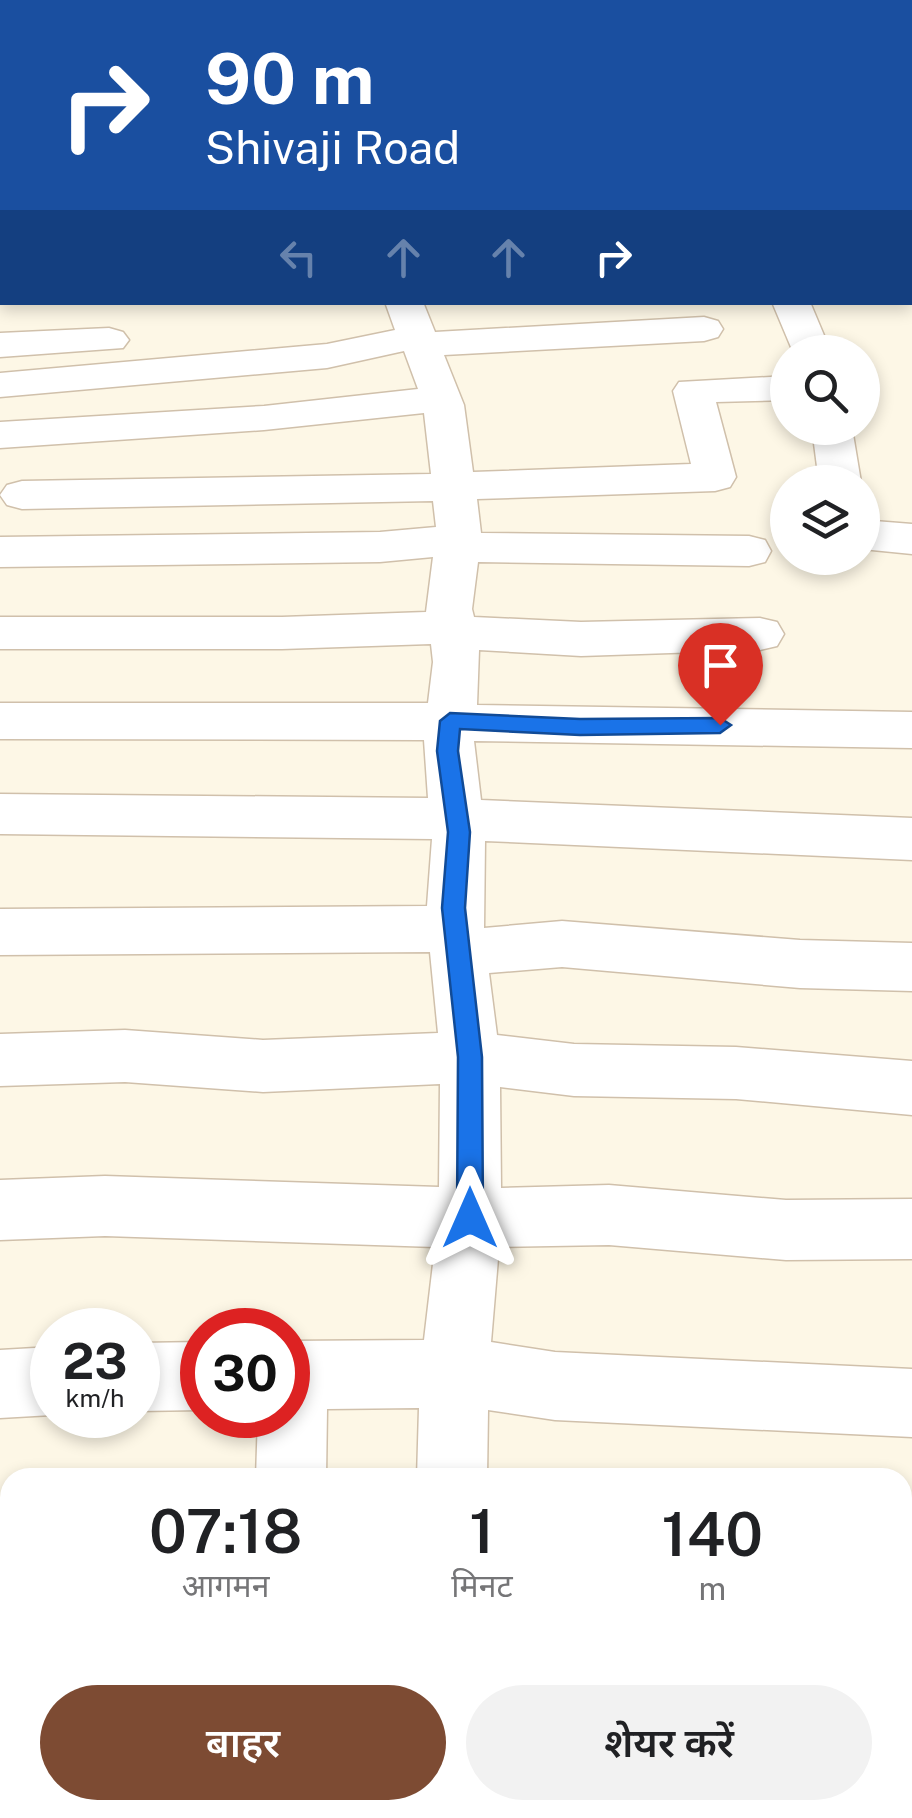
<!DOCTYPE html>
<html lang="hi">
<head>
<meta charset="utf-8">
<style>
  :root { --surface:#fff; --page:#f2f2f2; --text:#202124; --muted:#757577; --accent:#7d4b33 }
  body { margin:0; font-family:"Public Sans","Noto Sans Devanagari",sans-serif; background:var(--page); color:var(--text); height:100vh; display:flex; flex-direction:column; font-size:38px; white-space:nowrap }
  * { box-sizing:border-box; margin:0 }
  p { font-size:32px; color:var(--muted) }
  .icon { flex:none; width:55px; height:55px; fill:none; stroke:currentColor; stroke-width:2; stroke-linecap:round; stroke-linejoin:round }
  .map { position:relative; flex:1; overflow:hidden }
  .panel { position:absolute; left:0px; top:1468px; width:912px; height:352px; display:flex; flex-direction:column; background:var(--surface); border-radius:30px 30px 0 0; box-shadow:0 5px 15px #0003 }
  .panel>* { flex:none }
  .banner { position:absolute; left:0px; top:0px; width:912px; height:305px; box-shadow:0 5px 15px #0003; background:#1a4fa0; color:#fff; overflow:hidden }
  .buttons { position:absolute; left:770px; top:335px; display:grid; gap:20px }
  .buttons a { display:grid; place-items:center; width:110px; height:110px; border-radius:50%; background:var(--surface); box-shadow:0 5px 15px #0003; font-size:50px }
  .speed { position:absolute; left:30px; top:1308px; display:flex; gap:20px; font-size:50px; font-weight:700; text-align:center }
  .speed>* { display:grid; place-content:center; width:130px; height:130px; border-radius:50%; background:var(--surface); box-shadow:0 5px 15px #0003; line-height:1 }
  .speed small { font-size:25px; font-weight:400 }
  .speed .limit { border:15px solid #d22; background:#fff; color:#111 }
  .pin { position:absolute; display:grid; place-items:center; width:85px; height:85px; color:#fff; margin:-102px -42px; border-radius:50% 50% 50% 0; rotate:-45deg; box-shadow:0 0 10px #0007 }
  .pin .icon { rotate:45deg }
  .me { position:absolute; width:110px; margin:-55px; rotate:0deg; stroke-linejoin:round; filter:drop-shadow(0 0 8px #0008) }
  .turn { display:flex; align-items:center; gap:35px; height:210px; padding:0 40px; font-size:45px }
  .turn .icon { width:130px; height:130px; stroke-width:2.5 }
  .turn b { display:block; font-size:70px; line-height:85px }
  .lanes { display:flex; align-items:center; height:95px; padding:0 40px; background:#0003; justify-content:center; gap:50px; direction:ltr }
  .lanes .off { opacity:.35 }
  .eta { display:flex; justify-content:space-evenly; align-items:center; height:170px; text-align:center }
  .eta b { font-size:60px; font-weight:600; line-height:70px }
  .cta { display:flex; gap:20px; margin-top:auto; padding:20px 40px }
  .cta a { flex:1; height:115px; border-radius:60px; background:var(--accent); color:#fff; font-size:40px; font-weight:600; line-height:115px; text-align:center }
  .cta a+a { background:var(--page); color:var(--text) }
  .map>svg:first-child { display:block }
</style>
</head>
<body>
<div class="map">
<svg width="912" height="1818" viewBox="0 0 912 1818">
  <rect width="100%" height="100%" fill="#fdf7e6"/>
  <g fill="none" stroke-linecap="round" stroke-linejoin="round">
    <g stroke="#d0c0ab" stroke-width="3">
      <path id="minor" d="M17,0h30v2h-29z
        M145,0h30l1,2h-29z
        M231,0h30l2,2h-30z
        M318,0h30l1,2h-29z
        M543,0h30l1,2h-29z
        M603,0h30l2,2h-30z
        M688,0h30l1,2h-29z
        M770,0h89l-90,2z
        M0,42h2v18h-2z
        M910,78h2v20h-2z
        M2,86v24l-2,1v-24z
        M910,160h2v23h-2z
        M0,201h2v22h-2z
        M910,256h2v22h-2z
        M385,302h38l12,30 269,-15 14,4 5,8 -5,8 -14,4 -260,14 20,50 9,67 218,-8 -18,-73 6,-9 109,-6v24l-72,2 20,75 -6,10 -15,4 -238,8 4,34 268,3 16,4 6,11 -6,11 -16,4 -271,-4 -6,47 2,8 107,5 179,-4 17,4 7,12 -7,12 -17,4 -179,6 -102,-6 -2,55 435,7v36l-438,-7 7,59 431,18v42l-427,-19 -1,87 78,-7 238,19 112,3v48l-112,-3 -238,-21 -73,6 8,62 77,9 162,3 176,14v54l-176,-16 -162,-3 -74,-9 1,101 108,-3 177,15 126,-1v60l-126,1 -177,-15 -110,2 -8,95 64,10 357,17v68l-357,-17 -67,-10 -1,68h-70l2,-70 -92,1 -1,69h-70l2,-63h30v-74l136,-1 11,-93 -330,-11 -105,4v-60l105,-4 334,11 1,-103 -177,8 -138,-10 -125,4v-52l125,-4 138,10 175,-7 -8,-81 -430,3v-46l427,-3 5,-67 -432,-5v-40l428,4 -4,-58 -424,-1v-36h428l5,-41 -2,-18 -149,5h-282v-32h282l144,-5 7,-55 -53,5 -380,5v-30l380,-5 56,-5 -3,-26 -411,8 -15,-4 -7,-10 7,-10 15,-4 409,-7 -7,-61 -160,17 -264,18v-26l264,-16 154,-17 -14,-38 -77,17 -327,29v-24l327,-29 68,-14z
        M772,302h38l21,50h-38z
        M109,328l14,4 6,8 -6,8 -123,9v-24z
        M812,428h40l9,54h-42z
        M862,520l50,4v30l-50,-5z
        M202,1342v68l-64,1v-68z
        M52,1347v68l-52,3v-68z
        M902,1519l10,1v74l-10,-2z
        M0,1540h10v74h-10z
        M0,1723h10v78h-10z
        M261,1810h80l1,8h-80z"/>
    </g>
    <use href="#minor" fill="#fff" fill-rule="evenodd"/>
  </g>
  <path fill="#1a73e8" stroke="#114b97" stroke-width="2.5" d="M450,713l130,6 140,-1 11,7 -11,8 -140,2 -120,-6 -2,22 12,81 -5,76 17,149 1,161 -3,9 -10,3 -9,-3 -4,-9 1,-161 -16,-149 6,-76 -11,-81 3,-30z"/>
</svg>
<div class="buttons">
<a><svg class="icon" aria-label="search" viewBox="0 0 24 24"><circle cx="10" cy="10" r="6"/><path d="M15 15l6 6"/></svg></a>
<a><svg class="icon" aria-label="layers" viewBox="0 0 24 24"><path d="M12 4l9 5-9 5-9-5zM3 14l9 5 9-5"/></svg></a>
</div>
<div class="speed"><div>23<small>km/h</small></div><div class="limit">30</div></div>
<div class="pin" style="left:720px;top:725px;background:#d93025"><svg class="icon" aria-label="arrive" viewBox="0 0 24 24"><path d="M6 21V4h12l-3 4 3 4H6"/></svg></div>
<svg class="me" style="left:470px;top:1218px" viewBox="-20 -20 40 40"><path d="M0-17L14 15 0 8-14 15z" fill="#1a73e8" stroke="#fff" stroke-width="4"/></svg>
<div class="banner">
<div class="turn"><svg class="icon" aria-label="right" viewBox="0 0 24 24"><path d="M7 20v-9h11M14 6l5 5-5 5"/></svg><div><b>90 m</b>Shivaji Road</div></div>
<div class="lanes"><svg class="icon off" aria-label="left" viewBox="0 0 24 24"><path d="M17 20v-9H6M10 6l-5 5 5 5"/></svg><svg class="icon off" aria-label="ahead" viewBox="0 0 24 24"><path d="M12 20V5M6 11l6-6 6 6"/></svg><svg class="icon off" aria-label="ahead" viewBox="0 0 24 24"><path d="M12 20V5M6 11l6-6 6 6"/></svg><svg class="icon" aria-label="right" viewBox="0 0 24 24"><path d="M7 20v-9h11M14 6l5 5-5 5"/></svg></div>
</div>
<section class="panel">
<div class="eta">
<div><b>07:18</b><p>आगमन</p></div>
<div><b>1</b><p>मिनट</p></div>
<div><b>140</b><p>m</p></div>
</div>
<div class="cta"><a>बाहर</a><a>शेयर करें</a></div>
</section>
</div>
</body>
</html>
